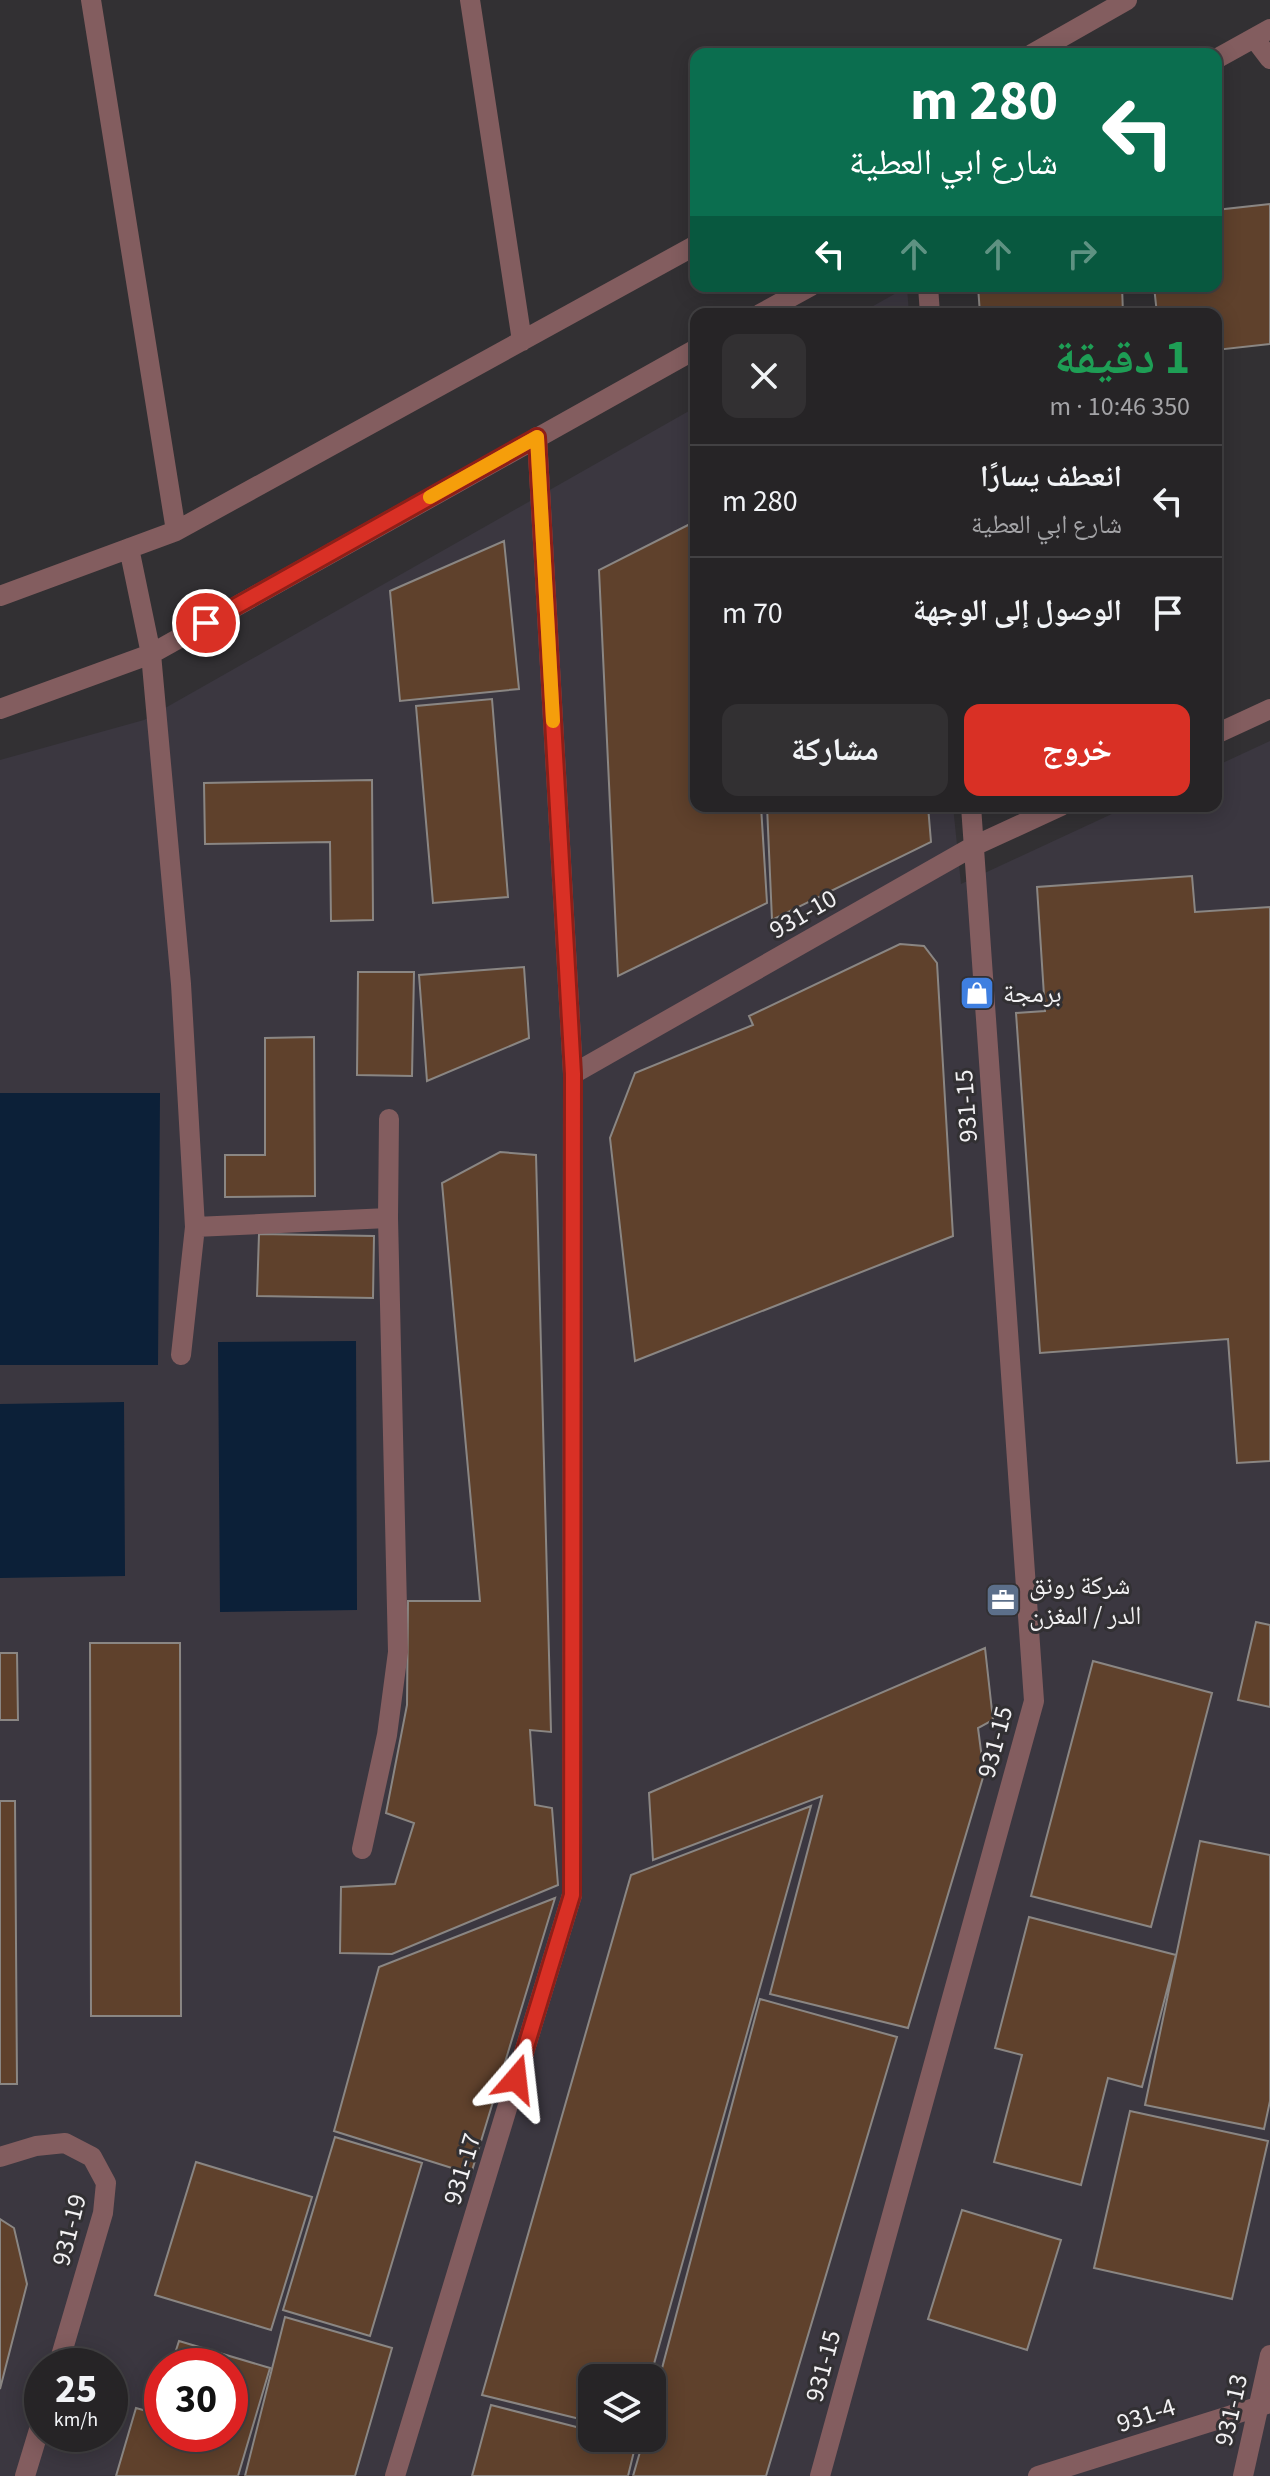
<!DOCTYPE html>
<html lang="ar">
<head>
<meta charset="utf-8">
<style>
  :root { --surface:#262426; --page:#323032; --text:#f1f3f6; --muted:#a4a4a7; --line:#424143; --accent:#d93025 }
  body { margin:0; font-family:"Source Sans 3","Noto Naskh Arabic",sans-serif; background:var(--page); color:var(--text); direction:rtl; height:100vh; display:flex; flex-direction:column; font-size:30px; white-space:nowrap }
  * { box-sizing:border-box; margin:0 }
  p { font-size:26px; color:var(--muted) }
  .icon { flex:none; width:44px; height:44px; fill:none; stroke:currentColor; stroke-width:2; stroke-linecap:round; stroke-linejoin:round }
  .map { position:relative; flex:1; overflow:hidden; direction:ltr }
  .sheet { position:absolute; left:690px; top:308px; width:532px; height:504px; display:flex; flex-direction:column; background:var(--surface); border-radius:16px; box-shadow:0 4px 20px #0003,0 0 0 2px var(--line); direction:rtl }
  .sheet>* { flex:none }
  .guide { position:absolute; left:690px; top:48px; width:532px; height:244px; border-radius:16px; box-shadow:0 4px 20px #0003,0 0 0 2px var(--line); direction:rtl; background:#0b6e4f; color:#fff; overflow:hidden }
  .tools { position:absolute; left:578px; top:2364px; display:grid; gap:16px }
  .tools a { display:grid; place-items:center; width:88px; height:88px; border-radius:16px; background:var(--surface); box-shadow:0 4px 20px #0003,0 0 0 2px var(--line); font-size:40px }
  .speed { position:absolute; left:24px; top:2348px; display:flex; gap:16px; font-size:40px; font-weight:700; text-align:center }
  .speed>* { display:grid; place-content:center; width:104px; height:104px; border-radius:50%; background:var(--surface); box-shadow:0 4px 20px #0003,0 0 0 2px var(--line); line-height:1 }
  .speed small { font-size:20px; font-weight:400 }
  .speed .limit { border:12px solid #d22; background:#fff; color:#111 }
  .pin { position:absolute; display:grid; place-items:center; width:68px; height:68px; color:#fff; margin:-34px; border:4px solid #fff; border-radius:50%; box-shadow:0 2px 8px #0007 }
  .me { position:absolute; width:88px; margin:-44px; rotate:17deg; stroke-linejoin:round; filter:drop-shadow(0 0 6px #0008) }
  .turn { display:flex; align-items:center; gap:28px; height:168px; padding:0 32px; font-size:36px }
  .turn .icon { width:104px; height:104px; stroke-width:2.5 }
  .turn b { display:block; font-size:56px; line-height:68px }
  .lanes { display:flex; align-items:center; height:76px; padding:0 32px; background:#0003; justify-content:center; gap:40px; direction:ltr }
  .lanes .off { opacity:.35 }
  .round { display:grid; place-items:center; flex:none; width:84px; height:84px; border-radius:16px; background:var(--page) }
  .headline { display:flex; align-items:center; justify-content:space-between; height:136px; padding:0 32px }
  h1 { font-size:48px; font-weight:700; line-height:60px; color:#1e9e55 }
  .button { display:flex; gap:16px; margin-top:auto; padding:16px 32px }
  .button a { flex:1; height:92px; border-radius:16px; background:var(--accent); color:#fff; font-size:32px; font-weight:700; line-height:92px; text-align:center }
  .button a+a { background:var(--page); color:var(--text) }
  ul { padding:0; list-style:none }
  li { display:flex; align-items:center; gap:24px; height:112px; padding:0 32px; border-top:2px solid var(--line) }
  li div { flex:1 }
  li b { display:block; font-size:30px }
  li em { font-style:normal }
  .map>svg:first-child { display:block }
</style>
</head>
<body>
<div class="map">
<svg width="1270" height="2476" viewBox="0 0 1270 2476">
  <rect width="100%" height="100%" fill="#323033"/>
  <path fill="#3b3740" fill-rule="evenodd" d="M907,287l2,27h-50z
    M696,407v399h257l8,78 168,-78h87v-40l54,-25v1735h-1270v-1716l144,-40zM42,2366h68v68h-68zM162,2366h68v68h-68zM592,2378h60v60h-60z"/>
  <path fill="#0c2038" d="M0,1093h160l-2,272h-158z
    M356,1341l1,269 -137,2 -2,-270z
    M124,1402l1,174 -125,2v-174z"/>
  <path fill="#5f412c" stroke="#8a8683" stroke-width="2" d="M1270,204v140l-54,6v-36h-59l-3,-28h62v-76z
    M978,286h144l1,28h-143z
    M696,521v285h65l6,97 -149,73 -19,-406z
    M504,541l15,148 -119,12 -10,-110z
    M492,699l16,198 -75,6 -17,-197z
    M372,780l1,140 -42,1 -1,-79 -125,2 -1,-61z
    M767,806h161l3,36 -159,78z
    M1192,876l3,36 75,-5v554l-33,2 -9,-124 -188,14 -24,-340 29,-2 -8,-124z
    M900,944l24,2 13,17 16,273 -318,125 -25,-223 25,-65 118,-48 -4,-9z
    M524,967l5,71 -102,43 -8,-106z
    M358,972h56l-2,104 -55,-1z
    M314,1037l1,159 -90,1v-42h40v-117z
    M500,1152l36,3 15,577 -21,-2 5,75 17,3 6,77 -166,69 -52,-1 1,-66 54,-3 19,-61 -28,-10 21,-108 1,-104h72l-38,-418z
    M259,1234l115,2 -1,62 -116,-2z
    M1256,1622l14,3v82l-32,-7z
    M90,1643h90l1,373h-90z
    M985,1648l8,72 -15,8 6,46 -76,254 -138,-34 52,-198 -169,64 -4,-67z
    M0,1653h17l1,67h-18z
    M1093,1661l119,32 -61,234 -120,-31z
    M0,1801h15l2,283h-17z
    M811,1806l-161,572h-58v44l-110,-27 149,-520z
    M1200,1841l70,14v246l-6,28 -119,-24z
    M555,1898l-84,276 -137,-43 45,-164z
    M1029,1917l147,38 -34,132 -34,-9 -27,107 -87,-23 28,-107 -27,-7z
    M760,1999l137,38 -131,439h-133l11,-38h8v-32z
    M1130,2111l138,30 -36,158 -138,-31z
    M335,2137l87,26 -52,173 -87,-26z
    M196,2162l116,35 -41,133 -116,-35z
    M962,2210l99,30 -34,110 -99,-31z
    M0,2219l14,9 13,56 -27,105z
    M285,2317l107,31 -37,128h-110z
    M179,2341l91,27 -32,108h-122l20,-68 21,6 5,-16v36h68v-68h-59z
    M491,2405l101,26v7h26l18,5 -8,33h-156z"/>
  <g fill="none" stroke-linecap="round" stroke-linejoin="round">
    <path stroke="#835d5f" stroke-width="20" d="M91,0l85,531
      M470,0l52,341
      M1254,38l16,21
      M1032,54l95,-54
      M1216,59l54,-30
      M928,286l2,28
      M760,314l51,-28
      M129,548l22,106 30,330 14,243 -14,128
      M0,596l176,-65 520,-286
      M0,709l151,-55 545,-305
      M1216,734l54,-25
      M573,1074l401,-228 87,-40
      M195,1227l193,-9
      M362,1849l25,-114 11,-83 -10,-434 1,-99
      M0,2157l36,-11 29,-3 27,14 14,26 -3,30 -45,153
      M25,2476l17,-56
      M395,2476l177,-581 1,-821 -36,-637
      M820,2476l214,-775 -63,-895
      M1038,2476l232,-73
      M1243,2476l27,-121"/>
  </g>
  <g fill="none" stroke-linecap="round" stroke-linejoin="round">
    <g stroke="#8d1f18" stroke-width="20">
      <path id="route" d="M206,623l331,-186 36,637 -1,821 -56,184"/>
    </g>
    <use href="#route" stroke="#d93025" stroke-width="14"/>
    <path stroke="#f59e0b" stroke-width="14" d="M430,497l107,-60 16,284"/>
  </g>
  <defs>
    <g id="shop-square" transform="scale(1.8)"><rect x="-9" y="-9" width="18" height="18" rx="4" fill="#3f7fe0" stroke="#323033"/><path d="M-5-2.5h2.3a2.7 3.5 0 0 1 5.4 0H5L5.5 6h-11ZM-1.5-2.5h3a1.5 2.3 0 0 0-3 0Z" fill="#fff"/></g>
    <g id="office-square" transform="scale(1.8)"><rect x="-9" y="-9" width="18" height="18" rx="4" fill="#5c6f8a" stroke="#323033"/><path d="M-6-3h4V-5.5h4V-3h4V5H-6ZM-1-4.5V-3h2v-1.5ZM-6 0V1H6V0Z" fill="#fff"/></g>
  </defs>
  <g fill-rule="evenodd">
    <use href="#shop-square" x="977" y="993"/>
    <use href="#office-square" x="1003" y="1600"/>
  </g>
  <g text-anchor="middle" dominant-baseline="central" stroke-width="6" stroke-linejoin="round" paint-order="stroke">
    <g font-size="26" fill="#f2f1f3" stroke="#323033">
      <text transform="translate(803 914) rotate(-30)">931-10</text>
      <text transform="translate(966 1106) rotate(-94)">931-15</text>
      <text transform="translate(995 1742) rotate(-75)">931-15</text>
      <text transform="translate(462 2169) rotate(-73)">931-17</text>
      <text transform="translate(69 2230) rotate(-76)">931-19</text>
      <text transform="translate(823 2366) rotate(-75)">931-15</text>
      <text transform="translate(1231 2410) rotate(-77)">931-13</text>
      <text transform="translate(1146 2415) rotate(-18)">931-4</text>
    </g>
    <g font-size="26" fill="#f2f1f3" stroke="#323033" text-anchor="start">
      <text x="1003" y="993">برمجة</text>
      <text x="1029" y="1585">شركة رونق<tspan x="1029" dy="30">الدر / المغزن</tspan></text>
    </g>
  </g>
</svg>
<div class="tools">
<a><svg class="icon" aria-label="layers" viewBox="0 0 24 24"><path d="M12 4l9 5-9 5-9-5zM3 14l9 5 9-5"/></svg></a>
</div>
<div class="speed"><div>25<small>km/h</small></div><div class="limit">30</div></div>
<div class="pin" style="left:206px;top:623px;background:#d93025"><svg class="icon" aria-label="arrive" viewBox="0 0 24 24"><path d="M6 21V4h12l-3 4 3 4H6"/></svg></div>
<svg class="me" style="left:516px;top:2079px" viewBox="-20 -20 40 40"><path d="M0-17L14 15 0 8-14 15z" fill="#d93025" stroke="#fff" stroke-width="4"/></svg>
<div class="guide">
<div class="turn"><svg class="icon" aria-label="left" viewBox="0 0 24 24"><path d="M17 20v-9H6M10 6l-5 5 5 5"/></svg><div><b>280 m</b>شارع ابي العطية</div></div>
<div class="lanes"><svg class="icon" aria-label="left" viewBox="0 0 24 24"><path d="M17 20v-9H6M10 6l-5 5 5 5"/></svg><svg class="icon off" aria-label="ahead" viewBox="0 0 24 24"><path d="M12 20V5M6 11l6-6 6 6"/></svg><svg class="icon off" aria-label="ahead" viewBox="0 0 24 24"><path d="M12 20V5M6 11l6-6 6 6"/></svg><svg class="icon off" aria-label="right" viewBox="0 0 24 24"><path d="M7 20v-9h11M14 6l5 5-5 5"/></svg></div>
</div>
<section class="sheet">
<div class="headline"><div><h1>1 دقيقة</h1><p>350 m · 10:46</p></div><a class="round"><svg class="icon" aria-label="close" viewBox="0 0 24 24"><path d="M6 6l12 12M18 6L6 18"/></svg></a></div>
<ul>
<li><svg class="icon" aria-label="left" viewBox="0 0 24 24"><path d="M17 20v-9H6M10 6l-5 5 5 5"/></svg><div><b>انعطف يسارًا</b><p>شارع ابي العطية</p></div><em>280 m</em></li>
<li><svg class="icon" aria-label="arrive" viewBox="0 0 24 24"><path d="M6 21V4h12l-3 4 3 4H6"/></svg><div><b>الوصول إلى الوجهة</b></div><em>70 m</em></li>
</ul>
<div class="button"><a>خروج</a><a>مشاركة</a></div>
</section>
</div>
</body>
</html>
